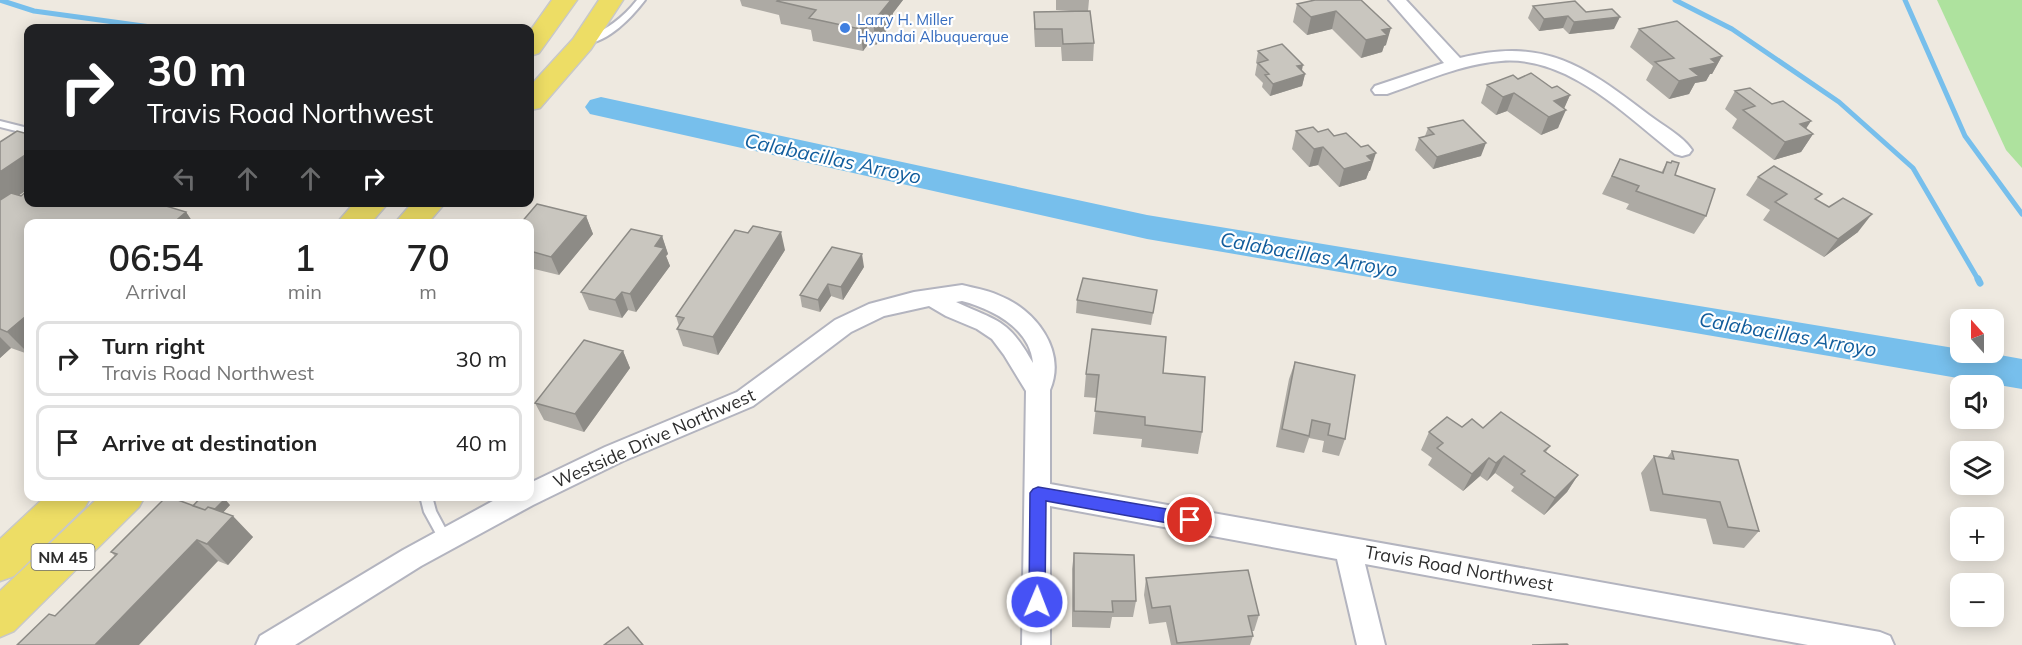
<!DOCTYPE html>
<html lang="en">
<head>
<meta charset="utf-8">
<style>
  :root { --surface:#fff; --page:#f2f2f2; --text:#222; --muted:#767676; --line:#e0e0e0 }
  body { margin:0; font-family:Mulish,sans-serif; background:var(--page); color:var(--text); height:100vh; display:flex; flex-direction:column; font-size:22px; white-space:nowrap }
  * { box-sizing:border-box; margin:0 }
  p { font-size:20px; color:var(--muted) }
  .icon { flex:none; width:33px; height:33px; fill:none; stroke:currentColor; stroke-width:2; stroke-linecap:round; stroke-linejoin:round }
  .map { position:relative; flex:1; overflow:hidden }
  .panel { position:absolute; left:24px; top:219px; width:510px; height:282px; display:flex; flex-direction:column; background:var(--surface); border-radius:12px; box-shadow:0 3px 15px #0003 }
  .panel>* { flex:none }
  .guide { position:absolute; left:24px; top:24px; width:510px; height:183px; border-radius:12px; box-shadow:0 3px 15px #0003; background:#202124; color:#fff; overflow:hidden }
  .needle { width:39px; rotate:339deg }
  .controls { position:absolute; left:1950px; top:309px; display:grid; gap:12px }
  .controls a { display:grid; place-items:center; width:54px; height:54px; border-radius:12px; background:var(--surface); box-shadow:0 3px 15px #0003; font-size:30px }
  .pin { position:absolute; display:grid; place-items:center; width:51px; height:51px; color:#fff; margin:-26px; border:3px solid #fff; border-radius:50%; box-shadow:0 2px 6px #0007 }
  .me { position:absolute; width:66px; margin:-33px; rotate:1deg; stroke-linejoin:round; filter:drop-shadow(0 0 4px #0008) }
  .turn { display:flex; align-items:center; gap:21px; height:126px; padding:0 24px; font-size:27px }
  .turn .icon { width:78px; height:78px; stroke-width:2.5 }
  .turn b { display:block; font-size:42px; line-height:51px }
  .lanes { display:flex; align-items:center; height:57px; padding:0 24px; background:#0003; justify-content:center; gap:30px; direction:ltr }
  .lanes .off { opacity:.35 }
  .eta { display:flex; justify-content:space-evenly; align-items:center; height:102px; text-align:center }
  .eta b { font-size:36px; font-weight:600; line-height:42px }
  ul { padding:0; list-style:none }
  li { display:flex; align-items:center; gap:18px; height:75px; margin:0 12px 9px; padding:0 12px; border:3px solid var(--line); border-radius:12px }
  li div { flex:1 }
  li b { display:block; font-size:22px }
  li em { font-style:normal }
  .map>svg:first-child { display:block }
</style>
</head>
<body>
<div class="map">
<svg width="2022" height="645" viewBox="0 0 2022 645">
  <rect width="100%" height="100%" fill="#eee9e0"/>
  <path fill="#aee29e" d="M1937,0h85v168l-16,-18z"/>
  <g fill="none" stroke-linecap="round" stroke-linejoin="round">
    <path stroke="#77bfec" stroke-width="5" d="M0,0l34,11 124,17
      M1675,0l57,29 107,73 74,66 66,113
      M1905,0l60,136 57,78"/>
    <path stroke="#77bfec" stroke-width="7" d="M1978,279l2,4"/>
    <path fill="#77bfec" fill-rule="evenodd" d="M601,97l546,118 813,134v3h23l39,7v30l-875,-150 -557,-125 -5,-7 5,-7z"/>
    <g stroke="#b3b4bf" stroke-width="4">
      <path id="lane" d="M637,0h8c-12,16 -38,44 -60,43v-4c21,-9 38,-21 52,-39z
        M0,121l28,7v6l-28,-7z
        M420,496h12l4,15 15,28 -2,4 -4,1 -4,-1 -17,-31z"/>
    </g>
    <g stroke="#b3b4bf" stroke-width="4">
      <path id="street" d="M1389,0h17l54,58c84,-21 124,7 189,57 13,10 34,21 43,35l-3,4 -7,2 -7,-2c-49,-38 -107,-99 -174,-93 -39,3 -76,20 -114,33h-12l-3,-4 3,-4 69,-23z
        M962,285c12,3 25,5 36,10 37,14 69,55 52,95v94l830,148 10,4 4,9h-86l-443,-81 20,81h-28l-20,-86 -287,-53v139h-28l4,-254 -22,-36 -12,-16 -15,-10 -31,-13 -17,-10 -45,10 -33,16 -98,74 -130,55 -90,44 -112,61 -126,79h-39l4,-9 143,-86 99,-54h28v-13l75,-36 132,-55 98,-72 34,-16 45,-12zM962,301c30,8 68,27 71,62 -25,-44 -34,-41 -77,-61z"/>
    </g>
    <g stroke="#c8c8c8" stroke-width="3">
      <path id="primary" d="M552,0h25l-38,53 -9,3v-25z
        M599,0h24l-32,49 -51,59 -10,2v-24l43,-47z
        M355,202h34l-19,22h-34z
        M413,202h33l-19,22h-33z
        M46,496h45l-6,11 -71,69 -14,5v-42z
        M100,496h45l-6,11 -125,124 -14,6v-46z"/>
    </g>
    <use href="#lane" fill="#fff" fill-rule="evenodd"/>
    <use href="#street" fill="#fff" fill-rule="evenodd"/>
    <use href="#primary" fill="#eddd65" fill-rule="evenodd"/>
  </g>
  <path fill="#adaaa4" d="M740,0h163l-10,13v9l-17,23 -7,-2 -6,8 -50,-10 -2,-11 -30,-6 -2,-9 -37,-9z
    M1056,0h33l-1,11 6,32 -1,18h-31l-1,-14h-26l-1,-18v-17l37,-1 -15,-1z
    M1361,0l25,45 -2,1 -2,6 -21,6 -29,-29 -25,6 -14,-13 4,-18z
    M1533,6l53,6 28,17 -45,5 -6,-6 -24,3 -11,-13z
    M1639,29l83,27 -10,18h-2l-4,7 -11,2 -6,11 -20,5 -23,-19 7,-14 -23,-19z
    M1258,51l44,20 3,3 -3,12 -32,10 -8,-9 1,-4 -8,-8 2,-11 -1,-1z
    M1518,79l34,9 18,7 -6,13 -6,20 -17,7 -34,-24 -11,4 -15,-12 6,-18z
    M1735,91l71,38 7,5 -12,18 -27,8 -42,-32 5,-9 -12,-10z
    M1428,128l53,28 -48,13 -18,-19 4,-12 6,-2z
    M1296,131l22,1 52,39h-1l-3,8 -27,8 -21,-22 -9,2 -17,-18z
    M0,142l19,53 167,17 8,12h-166v130l-17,-6 -11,10z
    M1620,159l41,14 6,-11 8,13 31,41 -12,18 -68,-25 3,-5 -27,-10z
    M1758,177l60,24 40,31 -34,25 -61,-37 7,-10 -24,-15z
    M586,216l7,18 -34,41 -29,-7v-44z
    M662,236l6,18 -2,2 4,10 -34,46 -8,-2 -6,8 -33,-8 -8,-18z
    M785,250l-67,105 -35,-9 -6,-17 2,-3 -3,-10z
    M864,267l-21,33 -12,-4 -11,16 -18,-5 -2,-12z
    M1077,300l78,2 -4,23 -75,-12z
    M623,351l7,17 -46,64 -40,-12 -9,-17z
    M1295,362l50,77 -6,17 -17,-4 2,-11 -15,-3 -5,15 -28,-6 13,-68z
    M1163,373l39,59 -4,22 -57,-7 1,-8 -49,-5 4,-36 -13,-1 2,-23z
    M1462,427l21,1 67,18 -4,6 32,23 -11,17 -23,23 -33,-24 3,-4 -19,-14 -8,8 -7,-5 -17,15 -35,-26 4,-7 -11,-8 8,-18z
    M1672,451l87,80 -15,17 -31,-4 -7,-25 -56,-8 -9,-38 13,-17 13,2z
    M230,505l-7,7 30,25 -25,28 -10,-4 -163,55 60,-60 -4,-4 82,-46z
    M1074,553l62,48 -3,16h-21l-2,11 -38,-1v-58z
    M1146,578l113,37 -5,16h-3l2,5 -3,9h-79l-5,-23 -17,2 -5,-29z"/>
  <path fill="#8d8b86" d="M885,0h18l-10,13v9l-17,23 -3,-23z
    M1336,11l-4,18 -25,6 4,-18z
    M1568,16l-5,12 -24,3 5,-12z
    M1620,17l-6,12 -45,5 5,-12z
    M866,21l3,22 -6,8 -3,-22z
    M1391,28l-5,17 -2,1 -2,6 -21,6 5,-18 16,-10z
    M1722,56l-10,18h-2l-4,7 -11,2 -6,11 -20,5 10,-18 11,-12 21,-10z
    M1303,65l-2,10 4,-1 -3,12 -32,10 3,-12 24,-18z
    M1514,93l-7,18 -11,4 7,-18z
    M1570,95l-7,16 3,-1 -8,18 -17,7 13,-34z
    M1811,121l-11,17 13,-4 -12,18 -27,8 11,-18 15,-18z
    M1486,143l-5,13 -48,13 4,-12z
    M1323,147l-5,18 -9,2 5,-18z
    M28,153v36l-28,20v-37z
    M1376,153l-6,18h-1l-3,8 -27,8 5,-18 23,-13z
    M186,212l8,12h-22z
    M1872,214l-14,18 -34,25 14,-18z
    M586,216l7,18 -34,41 -8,-18z
    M781,232l4,18 -67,105 -5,-18z
    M662,236l6,18 -2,2 4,10 -34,46 -6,-18 25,-48z
    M862,254l2,13 -21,33 -2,-13z
    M828,284l3,12 -11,16 -2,-12z
    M622,292l6,18 -6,8 -7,-18z
    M25,317l3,5v31l-21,-21z
    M0,337l11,11 -11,10z
    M623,351l7,17 -46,64 -9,-18z
    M1504,456l-9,17 -8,8 9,-18z
    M1489,458l-9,18 -17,15 9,-17z
    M1578,475l-11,17 -23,23 11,-17z
    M225,499l5,6 -19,21 -6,-6z
    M233,516l20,21 -25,28 -21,-21z
    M197,540l21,21 -79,84h-44z"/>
  <path fill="#c9c6bf" stroke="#8d8b86" stroke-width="1.5" d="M778,0h113l-18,22 -7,-1 -6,8 -51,-11 7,-8 -39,-9z
    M1315,0h46l30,28 -9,2 5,5 -21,5 -30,-29 -25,6 -14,-13z
    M1575,1l11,11 26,-3 8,8 -46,5 -6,-6 -24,3 -11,-13z
    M1090,11l4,32 -31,1 -1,-15h-27l-1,-17z
    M1677,21l45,35 -11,3 5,4 -26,6 9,7 -20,5 -24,-19 19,-4 -35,-29z
    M1282,44l21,21 -6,1 8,8 -32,10 -8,-9 4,-1 -11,-11 10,-3 -10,-9z
    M1531,73l21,15 5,-2 13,9 -16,6 12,9 -17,7 -35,-24 -11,4 -16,-12 26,-10 5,4z
    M1750,88l22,16 11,-3 28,20 -11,3 13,10 -28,8 -42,-32 12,-4 -20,-15z
    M1463,120l23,23 -49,14 -18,-19 15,-4 -6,-6z
    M1313,127l5,5 10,-3 6,7 12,-3 15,14 7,-2 8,8 -9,3 5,5 -28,8 -21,-22 -9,2 -18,-18z
    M17,131l11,3v19l-28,19v-30z
    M1620,159l43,14 4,-11 4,1 1,-2 7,2 -4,12 40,14 -9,27 -70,-25 3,-5 -27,-10z
    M1774,166l48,28 -7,5 14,8 14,-9 29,16 -34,25 -63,-37 12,-8 -29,-17z
    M28,190v12h125l33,10 -14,12h-144v95l-3,-2 -18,15 -7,-3v-129l11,-7 10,3z
    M537,204l49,12 -35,41 -21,-6v-27h-10z
    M753,226l28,6 -68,105 -36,-8 7,-11 -8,-2 59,-86 13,3z
    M631,229l31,7 -7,10 9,2 -34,46 -8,-2 -7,8 -34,-8z
    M832,247l30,7 -21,33 -13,-3 -10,16 -18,-5z
    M1083,278l74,12 -4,23 -76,-13z
    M1092,329l74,8 -3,36 42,4 -3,55 -57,-7v-8l-50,-6 4,-36 -13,-1z
    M584,340l39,11 -48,63 -40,-11z
    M1295,362l60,13 -10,64 -17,-4 2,-11 -18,-4 -3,16 -27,-7z
    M1501,412l49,34 -6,5 34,24 -23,23 -34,-24 4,-3 -21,-15 -8,7 -7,-5 -17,16 -35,-26 6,-5 -14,-11 18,-15 15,10 10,-8 11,9z
    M1672,451l66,9 21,71 -31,-4 -8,-25 -57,-8 -9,-38 20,3z
    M167,496l38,14 3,-3 25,9 -26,28 -10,-4 -102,105h-78l32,-31 6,2 62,-62 -6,-2z
    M202,496h15l8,3 -10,10 -7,-2 -3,3 -12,-4z
    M1074,553l60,2 2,46h-24l1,11 -39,-1z
    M1248,570l11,45 -11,1 5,20 -76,7 -7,-37 -18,2 -6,-30z
    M628,627l15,18h-39z
    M1567,644l1,1h-36z"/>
  <path fill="#4652f5" stroke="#2e359f" stroke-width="1.5" d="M1038,487l152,26 6,2 2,5 -2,5 -6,2 -144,-26 -1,101 -2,5 -6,2 -6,-2 -2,-5 1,-109 3,-4z"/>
  <circle fill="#3f7fe0" stroke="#fff" stroke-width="2" cx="845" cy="28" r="6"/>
  <g text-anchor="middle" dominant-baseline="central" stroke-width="4.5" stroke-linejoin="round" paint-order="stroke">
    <g font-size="15" fill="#366cbe" stroke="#fff" text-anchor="start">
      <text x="857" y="19">Larry H. Miller<tspan x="857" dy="17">Hyundai Albuquerque</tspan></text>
    </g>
    <rect fill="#fff" stroke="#6c6c6c" stroke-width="1.5" x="31.5" y="544" width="63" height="26" rx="4.5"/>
    <g font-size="16" font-weight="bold" fill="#2d2d2d">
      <text x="63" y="557">NM 45</text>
    </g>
    <g font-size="18" fill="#2d2d2d" stroke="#fff">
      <text transform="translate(654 438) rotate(-24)">Westside Drive Northwest</text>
      <text transform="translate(1459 568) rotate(10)">Travis Road Northwest</text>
    </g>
    <g font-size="20" font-style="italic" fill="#125d9c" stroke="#fff">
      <text transform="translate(833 158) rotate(12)">Calabacillas Arroyo</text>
      <text transform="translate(1309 254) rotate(10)">Calabacillas Arroyo</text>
      <text transform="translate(1788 334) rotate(10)">Calabacillas Arroyo</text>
    </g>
  </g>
</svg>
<div class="controls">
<a><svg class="needle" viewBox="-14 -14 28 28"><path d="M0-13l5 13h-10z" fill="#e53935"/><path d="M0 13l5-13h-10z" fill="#767676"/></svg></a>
<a><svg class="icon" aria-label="sound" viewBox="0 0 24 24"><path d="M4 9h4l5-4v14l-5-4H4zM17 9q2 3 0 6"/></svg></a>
<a><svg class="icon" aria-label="layers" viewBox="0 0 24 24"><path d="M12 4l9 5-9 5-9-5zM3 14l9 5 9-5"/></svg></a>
<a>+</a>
<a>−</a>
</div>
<div class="pin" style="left:1190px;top:520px;background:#d93025"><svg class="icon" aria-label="arrive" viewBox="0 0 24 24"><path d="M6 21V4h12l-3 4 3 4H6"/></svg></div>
<svg class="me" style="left:1037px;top:602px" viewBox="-20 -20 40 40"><circle r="17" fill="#4652f5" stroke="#fff" stroke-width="3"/><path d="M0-11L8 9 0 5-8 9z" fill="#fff"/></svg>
<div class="guide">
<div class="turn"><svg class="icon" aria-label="right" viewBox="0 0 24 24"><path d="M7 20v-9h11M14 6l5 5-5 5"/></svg><div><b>30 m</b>Travis Road Northwest</div></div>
<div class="lanes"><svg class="icon off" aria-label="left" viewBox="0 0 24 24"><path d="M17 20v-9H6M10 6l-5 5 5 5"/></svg><svg class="icon off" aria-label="ahead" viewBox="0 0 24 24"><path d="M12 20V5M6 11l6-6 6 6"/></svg><svg class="icon off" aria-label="ahead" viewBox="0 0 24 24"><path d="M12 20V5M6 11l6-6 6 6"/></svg><svg class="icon" aria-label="right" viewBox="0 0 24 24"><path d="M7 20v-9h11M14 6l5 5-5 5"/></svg></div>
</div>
<section class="panel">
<div class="eta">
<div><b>06:54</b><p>Arrival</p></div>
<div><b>1</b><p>min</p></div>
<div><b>70</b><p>m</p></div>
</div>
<ul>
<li><svg class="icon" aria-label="right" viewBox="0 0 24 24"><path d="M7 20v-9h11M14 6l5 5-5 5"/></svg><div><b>Turn right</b><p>Travis Road Northwest</p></div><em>30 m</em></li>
<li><svg class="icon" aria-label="arrive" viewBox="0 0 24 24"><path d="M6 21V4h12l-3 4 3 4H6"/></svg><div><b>Arrive at destination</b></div><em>40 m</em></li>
</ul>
</section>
</div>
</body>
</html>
